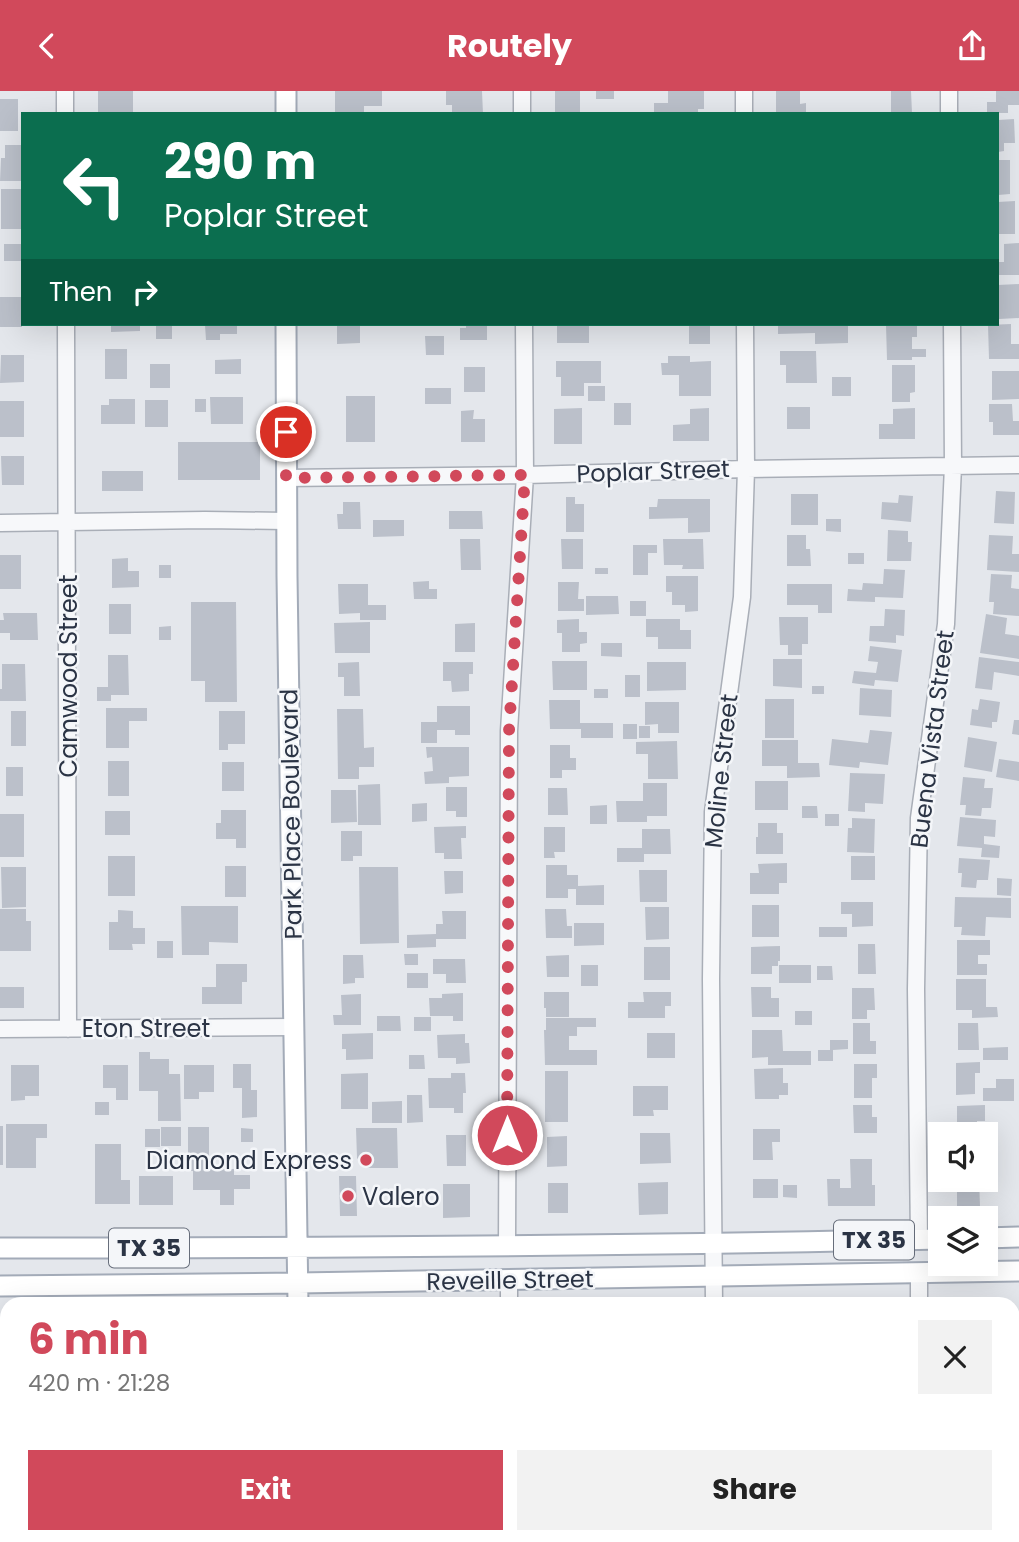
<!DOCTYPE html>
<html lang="en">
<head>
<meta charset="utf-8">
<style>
  :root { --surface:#fff; --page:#f2f2f2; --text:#222; --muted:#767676; --accent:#d1495b }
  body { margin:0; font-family:Poppins,sans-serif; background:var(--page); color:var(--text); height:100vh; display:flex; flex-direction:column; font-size:26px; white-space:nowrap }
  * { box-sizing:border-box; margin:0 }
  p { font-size:23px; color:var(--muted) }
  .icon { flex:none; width:38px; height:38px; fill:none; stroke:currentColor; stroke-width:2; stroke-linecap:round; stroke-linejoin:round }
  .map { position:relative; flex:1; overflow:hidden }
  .drawer { position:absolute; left:0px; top:1206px; width:1020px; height:247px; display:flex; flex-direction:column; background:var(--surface); border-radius:21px 21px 0 0; box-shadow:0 7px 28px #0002 }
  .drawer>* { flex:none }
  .hud { position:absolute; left:21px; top:21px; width:978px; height:214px; border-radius:0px; box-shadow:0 7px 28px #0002; background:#0b6e4f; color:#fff; overflow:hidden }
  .fabs { position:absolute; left:928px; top:1031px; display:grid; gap:14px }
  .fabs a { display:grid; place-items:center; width:70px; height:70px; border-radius:0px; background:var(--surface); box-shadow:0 7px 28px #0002; font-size:35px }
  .pin { position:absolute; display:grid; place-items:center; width:60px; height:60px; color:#fff; margin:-30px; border:4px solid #fff; border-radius:50%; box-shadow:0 2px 7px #0007 }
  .me { position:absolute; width:77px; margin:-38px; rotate:0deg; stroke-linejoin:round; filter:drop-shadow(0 0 5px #0008) }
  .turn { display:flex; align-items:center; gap:24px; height:147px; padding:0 28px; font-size:32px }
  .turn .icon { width:91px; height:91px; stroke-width:2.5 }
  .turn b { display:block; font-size:49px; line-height:60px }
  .then { display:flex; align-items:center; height:66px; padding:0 28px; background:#0003; gap:14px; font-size:26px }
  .round { display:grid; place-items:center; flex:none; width:74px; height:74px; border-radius:0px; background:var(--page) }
  .head { display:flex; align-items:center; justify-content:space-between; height:119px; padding:0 28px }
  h1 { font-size:42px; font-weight:700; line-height:52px; color:var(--accent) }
  .primary-button { display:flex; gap:14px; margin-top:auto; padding:14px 28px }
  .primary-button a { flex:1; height:80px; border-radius:0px; background:var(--accent); color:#fff; font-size:28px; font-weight:700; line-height:80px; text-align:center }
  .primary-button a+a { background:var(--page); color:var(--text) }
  header { display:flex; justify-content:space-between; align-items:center; height:91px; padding:0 28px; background:var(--accent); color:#fff; font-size:32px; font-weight:700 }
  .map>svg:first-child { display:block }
</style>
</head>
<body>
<header><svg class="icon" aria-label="back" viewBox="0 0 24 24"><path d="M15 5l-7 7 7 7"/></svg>Routely<svg class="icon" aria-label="share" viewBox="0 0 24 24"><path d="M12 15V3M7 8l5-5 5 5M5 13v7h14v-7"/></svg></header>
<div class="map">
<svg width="1019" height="1451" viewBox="0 0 1019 1451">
  <rect width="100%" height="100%" fill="#e4e7ec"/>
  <path fill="#bbc0ca" d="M98,0h35v23h-35z
    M335,0h47v15h-18v8h-29z
    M446,0h36l1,23h-31v-9h-6z
    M555,0h25v22l-25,1z
    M596,0h18v8h-18z
    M668,0h36v18h-6v5h-44v-11h14z
    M776,0h24v13l6,-1v11h-30z
    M891,0h20l1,22h-21z
    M996,0h23v14h-11v8h-21v-11h9z
    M0,8h18v32h-18z
    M1014,28l1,24h-11v8l-6,1v-32z
    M5,54h17l1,36h-23l1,-23h4z
    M998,69h12v34l-12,1z
    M1,98h22v40h-22z
    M1015,110v33h-17v-32z
    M1019,152v32h-21v-13h6v-18z
    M4,153h19v17h-19z
    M1019,193v34l-20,1 -1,-34z
    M0,206h22v30h-22z
    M111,233h29v7l-29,1z
    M156,233h16v15h-16z
    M220,233h17v10h-17v6h-14l-1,-15z
    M337,233h23v19l-23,1z
    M466,233h21v16h-27v-12h6z
    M557,233h32v19h-32z
    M689,233h21v20h-21z
    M778,233h70v19l-33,1v-11l-37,1z
    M1011,233v20h8v15h-30l-1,-34z
    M886,234h31v12h-5v12h14v8h-14v3h-25z
    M425,245h19v19h-18z
    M105,258h22v30h-22z
    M780,260h36l1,32h-31v-18h-6z
    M1,264h23v27l-24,1z
    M668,265h22v6l21,-1v35h-32v-21h-17l-1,-12h7z
    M241,268v15h-26v-14z
    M556,270h45v22h-17v13h-23v-19h-5z
    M150,273h20v24h-20z
    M892,274h23v27l-5,1v9h-18z
    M464,276h21v25h-21z
    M992,280h27v28l-27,1z
    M832,286h19v19h-19z
    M588,295h17v15h-17z
    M425,297h26v16h-26z
    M346,305h29v46h-29z
    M210,306h33v27h-32z
    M109,308h26v25h-34v-19h8z
    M195,308h11v13h-11z
    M145,309h23v27h-23z
    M0,310h24v36h-24z
    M614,312h17v22h-17z
    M989,313h23l1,17h6v14h-26v-13h-4z
    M787,316h23v22h-23z
    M582,317v36h-28v-35z
    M709,317v33h-36v-16l17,-1v-15z
    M915,317v31h-36v-15h14v-15z
    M474,319l-1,9h12v23h-24v-31z
    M178,351h82v38h-82z
    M1,365h23v29h-22z
    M102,380h41v20h-41z
    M996,400l19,1 -1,32 -20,-1z
    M791,403h27v31h-27z
    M899,404l14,1 -2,26 -30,-3 1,-17 16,1z
    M566,406h9v7h9v28h-18z
    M658,408h52v33l-22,1v-15l-39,1v-12h8z
    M343,411h17l1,27h-23l-1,-15h6z
    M449,420h33l1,18h-34z
    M826,428h15v13l-15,-1z
    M373,429h31v16l-31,1z
    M888,439l20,1v11h4l-1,19h-24z
    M787,444h19v14h4l1,17h-24z
    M989,444l24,1 -1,18h7v18l-32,-2z
    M460,448h20l1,31h-20z
    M561,448h22v30h-21z
    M663,448h40l1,30h-22l1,-4h-19z
    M633,454h24v8h-9v22h-15z
    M848,462h16v11h-16z
    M0,464h21v34h-21z
    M128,467v13h11v16l-27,1v-29z
    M159,474h12v13h-12z
    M595,477h13v6h-13z
    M884,478l21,1 -2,28 -28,-1v5l-28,-1 1,-12 14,1 1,-7 20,1z
    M991,483l21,1 -1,13 8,1v27l-26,-2 1,-12h-5z
    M666,485h32v35l-13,1v-7h-13v-13h-6z
    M429,490v8h8v10h-23l-1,-17z
    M558,491h21l-1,17h6v12h-26z
    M338,493h30v21h18v15h-26v-7l-21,1z
    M787,493h45v29h-14v-8h-31z
    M586,505h32l1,18 -33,1z
    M630,510h16v15h-16z
    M191,511h45l1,100h-32v-21h-14z
    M109,513h22v30h-22z
    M885,518l20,1 -1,26 -8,-1v8l-27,-2 1,-15h14z
    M3,522h34l1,27h-28v-7h-10v-13h4z
    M986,523l21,4 -2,16 14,2v23l-39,-6z
    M779,526h29v27h-6v11h-14v-10h-8z
    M579,528v13h8v11l-7,1v8h-18v-19h-5v-13z
    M646,528h34v11h11v19h-33v-12h-12z
    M370,531v31h-35l-1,-30z
    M475,532v29h-20v-28z
    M171,535v14h-12v-13z
    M601,552h21v14l-21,-1z
    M870,555l32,4 -4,32 -23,-2 -1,6 -22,-3 2,-12 22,2 2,-11 -10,-1z
    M108,564h20l1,40h-18v6h-14v-14h11z
    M979,566l40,5v14l-25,-4 -2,18 -17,-2z
    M773,568h29v29l-29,-2z
    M552,570h35v29h-34z
    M359,571l1,34h-16v-19h-6v-14z
    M443,571h30v12h-4v17l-17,1 -1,-11h-8z
    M647,571h39v28l-39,1z
    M2,573h23l1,37h-26v-12h2z
    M625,584h15v22h-15z
    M812,595h12v8h-12z
    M860,597l32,2 -1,27 -32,-2z
    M594,598h14v9h-14z
    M765,608h29v39h-29z
    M980,608l20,3 -3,20h-5v6l-22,-3 2,-16 6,1z
    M549,609h31v23h33v15h-32v-9h-31z
    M645,611h34v31h-21v-9l-13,1z
    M437,615h33v29h-15v-5h-18v13h-16v-21h16z
    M106,617h41v13h-18v27h-23z
    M337,618h26l1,39 10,-1v20h-15v12h-21z
    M11,620h15v35h-15z
    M219,620h26v33h-17v6h-9z
    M1014,629h5v15l-7,-1z
    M623,633h14v15h-14z
    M639,635h11v12h-11z
    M870,639l22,2 -4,33 -28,-3 -1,6 -30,-3 3,-26 36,4z
    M968,646l29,5 -5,30 -28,-5z
    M762,649h36v23h21l1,14 -33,1v-12h-25z
    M677,650l1,38h-30v-25h-12v-12z
    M550,654h20v13h6v12h-14v8h-12z
    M426,656h43v29l-20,1v6l-24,1 -1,-12 9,-1 -1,-14 -5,1z
    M999,668l20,3v19l-23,-4z
    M108,670h21v35h-21z
    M222,671h22v29h-22z
    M6,676h17v29h-17z
    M850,682l35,1 -2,30 -18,-1v9l-17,-1z
    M963,686l22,2 -1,9h9l-2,20h-9l-1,8 -16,-1 1,-10h-6z
    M755,690h33v29h-33z
    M643,692h24v33h-20v6h-30l-1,-21h27z
    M380,693l1,41h-23v-40z
    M446,696h21v30h-11v-6h-10z
    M548,697h19l1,27h-20z
    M331,699h25l1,32 -26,1z
    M427,712v18l-15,1v-18z
    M607,714v19h-17v-18z
    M802,715h15l1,12h-16z
    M221,719h25v38h-10v-9h-20v-16h5z
    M105,720h25v24h-25z
    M0,723h24v43h-24z
    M825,723h14v12h-14z
    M960,726l36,3 -1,17 -11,-1v8l16,2 -1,12 -18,-1 1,-9 -25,-2z
    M852,727l23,1 -1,34 -27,-1 1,-24h4z
    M758,732h19v10h6v21h-27v-17h2z
    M466,735v12h-5l1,21h-18v-6h-9l-1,-26z
    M544,736h21v25h-11l1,6h-11z
    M642,738h28l1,25h-27v8h-27v-14h25z
    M341,740h21v25h-9v5h-12z
    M108,765h27v40h-27z
    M851,765h24v24h-24z
    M959,767l31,2 -2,20h-11l-1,8 -15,-1 1,-14h-4z
    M787,772v20h-8v11h-29v-21h9l-1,-9z
    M546,774h21v10h11v11l26,-1v20h-28v-16h-8v9h-22z
    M225,775h21v31h-21z
    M1,776h25v40l-24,1z
    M359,776h39l1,76 -39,1z
    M639,779h28v32h-27z
    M444,780h19v22l-18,1z
    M997,787l15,1 -1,17 -14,-1z
    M955,806l56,1v20l-25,-1 -1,19 -24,-1 1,-8h-8z
    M841,811h32v24l-21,1v-13h-11z
    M752,814h27v32h-27z
    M181,815h57v37l-29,-1v13h-27z
    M645,816h24v32l-23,1z
    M0,818h26v12h5v30h-31z
    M545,818h21l1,17h5v12h-26z
    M118,819l15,1v17h12v16h-13l1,6h-24v-28h9z
    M442,820h24v28h-30v8l-29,1v-13l29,-1v-10h7z
    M574,832h30v22l-30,1z
    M819,836h28v10h-28z
    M957,849h33v15h-12v9h9v11h-30z
    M157,850h16v17h-16z
    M858,853h17l1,30h-18z
    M780,855v15h-2v5h-6v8h-21v-27z
    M644,856h26v33h-26z
    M404,863h14v11h-13z
    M343,864h20l1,23h-9v5l-12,1z
    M569,864v22h-22l-1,-21z
    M433,868h32l1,24h-20v-9h-13z
    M216,873h31v18h-5v22h-40v-17h14z
    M581,874h17v21h-17z
    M779,874h32v18h-32z
    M817,875h15l1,14h-16z
    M407,882h21v15h-21z
    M956,888h30v28h11l1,10 -26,1v-8h-16z
    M0,896h24v21h-24z
    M751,896h20v11h8v19h-27z
    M852,897h22l1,22h-8v9h-15z
    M544,901h25v25h-23v-9h-2z
    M643,901h28v14h-6v12h-37v-16h16z
    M463,902v28h-10v-5h-23l-1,-18h13v-4z
    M361,903v31h-27l-1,-10h9l-1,-20z
    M795,920h17v14h-17z
    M377,925h23l1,15h-24z
    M414,926h17v14h-17z
    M546,927h50v9h-19v9h-8v14h28v15h-52l-1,-35h2z
    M853,932h17v18h6v13h-23z
    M958,932h20l1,27h-21z
    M752,939h30l1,21h28v14h-43v-8l-16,1z
    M373,942v26l-27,1v-11h-4v-15z
    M647,942h28v25h-28z
    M465,943v9h4l1,20 -14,1v-6h-18l-1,-23z
    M830,949h18v9l-15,1v11h-15v-11h12z
    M1008,956v13h-25v-12z
    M139,961h11v7h19v15h11l1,47h-23v-30h-19z
    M409,964h15l1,14h-16z
    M980,971v11h-5v21l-19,1v-32z
    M233,973h18v26h6v27l-15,1v-30h-9z
    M854,973h23v14h-5v20h-18z
    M11,974h28v31h-14v4l-14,1z
    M103,974h25v35h-12v-12h-13z
    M184,974h30v27h-15v7h-15z
    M783,977v15h5v12h-9v4h-24l-1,-30z
    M545,980h23v51h-23z
    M368,982v36h-27v-35z
    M451,982h14l1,20h-3v20h-9v-5h-25l-1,-30h23z
    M996,988h18v22h-31v-13h13z
    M633,995h35v24h-15l1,6h-21z
    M407,1004h15l1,27 -16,1z
    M402,1010v22h-30v-21z
    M95,1011h14v13h-14z
    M853,1014h19v12h5v16h-23z
    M985,1014v16h-8v13h-13v-2h-7v-26z
    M6,1033h41v14h-11v30h-30z
    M0,1035h3v39h-3z
    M161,1036h20v19h-20z
    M188,1036h21v42h25v6h16v14h-16v16h-14v-15h-27v-19h-5z
    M241,1037l12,1v13h-12z
    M356,1037h41l1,40h-31l-10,-10z
    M145,1038h15v18h-15z
    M753,1038h27v13h-8l1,18h-20z
    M640,1042h30l1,30 -31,1z
    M446,1044h20v31h-19z
    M567,1045v30l-20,1v-30z
    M95,1053h26v36h9v24h-35z
    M850,1068h22v26h3v21h-47l-1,-27h13v9h11z
    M139,1085h34v29h-34z
    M339,1085h17l1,40h-17z
    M753,1088h25v19h-25z
    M957,1088h22l1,27h-23z
    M668,1091v32l-29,1 -1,-32z
    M548,1092h20v30h-20z
    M443,1093h27v33l-27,1z
    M783,1094h14v13l-14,-1z
    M0,1239h7v67h-7z
    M1019,1242v17h-6v-16z
    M1014,1281h5v19h-6z
    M1013,1326h6v16h-6z
    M0,1339h7v30h-7z
    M0,1390l7,1v55h14v5h-21z
    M344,1446h21v5h-21z
    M448,1446h25v5h-25z
    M547,1446h21v5h-21z
    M641,1446h31v5h-31z
    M760,1446h19v5h-19z
    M859,1446h22v5h-22z
    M950,1446h44v5h-44z"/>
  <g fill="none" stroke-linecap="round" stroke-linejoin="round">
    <g stroke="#a9aeb7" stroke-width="19">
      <path id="minor" d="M65,0v23
        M522,0v23
        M744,0v23
        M949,0v23
        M66,233l2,705
        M286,387l239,-3 221,-6 273,-4
        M0,432l205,-3 81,1
        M0,938l293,-2
        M919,1148l-3,-250 3,-171 27,-194 7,-158 -1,-142
        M507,1154l2,-514 16,-256 -1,-151
        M919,1182v31
        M509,1189v24
        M714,1213l-3,-325 2,-167 29,-215 4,-128 -1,-145
        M0,1330h7
        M45,1446v5
        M510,1446v5
        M715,1446v5
        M920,1446v5"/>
    </g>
    <g stroke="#a3abb8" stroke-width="23">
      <path id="major" d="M286,0v23
        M286,233l1,252 11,728
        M985,1147l34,-1
        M0,1157c313,0 627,-2 940,-9
        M0,1195l298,-3 721,-12
        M298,1446v5"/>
    </g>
    <use href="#minor" stroke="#f7f8fa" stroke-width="16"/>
    <use href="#major" stroke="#fff" stroke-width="19"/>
  </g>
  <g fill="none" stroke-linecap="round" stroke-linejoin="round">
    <path stroke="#d1495b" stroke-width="12" stroke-dasharray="0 21.6" d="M286,341v46l239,-3 -16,256 -2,404"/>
  </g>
  <g fill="#d1495b" stroke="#f4f6f9" stroke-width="2.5">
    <circle cx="366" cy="1069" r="7"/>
    <circle cx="348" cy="1105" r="7"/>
  </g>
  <g text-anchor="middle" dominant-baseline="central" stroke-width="5" stroke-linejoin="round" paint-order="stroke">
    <g fill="#f4f6f9" stroke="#676e7b" stroke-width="2">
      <rect x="834" y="1129.5" width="80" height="39" rx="5"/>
      <rect x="109" y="1137.5" width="80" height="39" rx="5"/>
    </g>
    <g font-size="23" font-weight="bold" fill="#2b3445">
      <text x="874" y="1149">TX 35</text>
      <text x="149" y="1157">TX 35</text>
    </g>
    <g font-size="24" fill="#2b3445" stroke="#f4f6f9">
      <text transform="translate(653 380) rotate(-2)">Poplar Street</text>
      <text transform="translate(68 585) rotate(-90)">Camwood Street</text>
      <text transform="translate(932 648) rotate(-83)">Buena Vista Street</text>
      <text transform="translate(721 680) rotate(-84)">Moline Street</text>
      <text transform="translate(291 723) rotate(-91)">Park Place Boulevard</text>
      <text x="146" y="937">Eton Street</text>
      <text transform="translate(510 1189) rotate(-1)">Reveille Street</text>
    </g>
    <g font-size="24" fill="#2b3445" stroke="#f4f6f9" text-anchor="end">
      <text x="352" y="1069">Diamond Express</text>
      <text x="362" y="1105" text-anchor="start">Valero</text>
    </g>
  </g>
</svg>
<div class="fabs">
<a><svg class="icon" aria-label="sound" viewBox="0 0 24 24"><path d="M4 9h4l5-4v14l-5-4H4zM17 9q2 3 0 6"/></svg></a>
<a><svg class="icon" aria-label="layers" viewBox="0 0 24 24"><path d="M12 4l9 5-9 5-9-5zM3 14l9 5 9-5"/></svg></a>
</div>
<div class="pin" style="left:286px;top:341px;background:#d93025"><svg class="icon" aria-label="arrive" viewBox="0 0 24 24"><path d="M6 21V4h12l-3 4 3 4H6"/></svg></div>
<svg class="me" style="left:507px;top:1044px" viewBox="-20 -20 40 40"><circle r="17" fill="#d1495b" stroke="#fff" stroke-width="3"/><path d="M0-11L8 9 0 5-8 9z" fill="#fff"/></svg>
<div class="hud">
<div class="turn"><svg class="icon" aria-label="left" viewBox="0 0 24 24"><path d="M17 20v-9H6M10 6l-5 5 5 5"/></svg><div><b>290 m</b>Poplar Street</div></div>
<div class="then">Then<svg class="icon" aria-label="right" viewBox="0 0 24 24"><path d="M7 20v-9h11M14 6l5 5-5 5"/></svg></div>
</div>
<section class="drawer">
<div class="head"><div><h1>6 min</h1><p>420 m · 21:28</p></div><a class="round"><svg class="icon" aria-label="close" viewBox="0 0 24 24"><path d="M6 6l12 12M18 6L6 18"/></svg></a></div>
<div class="primary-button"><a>Exit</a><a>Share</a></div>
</section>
</div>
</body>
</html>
